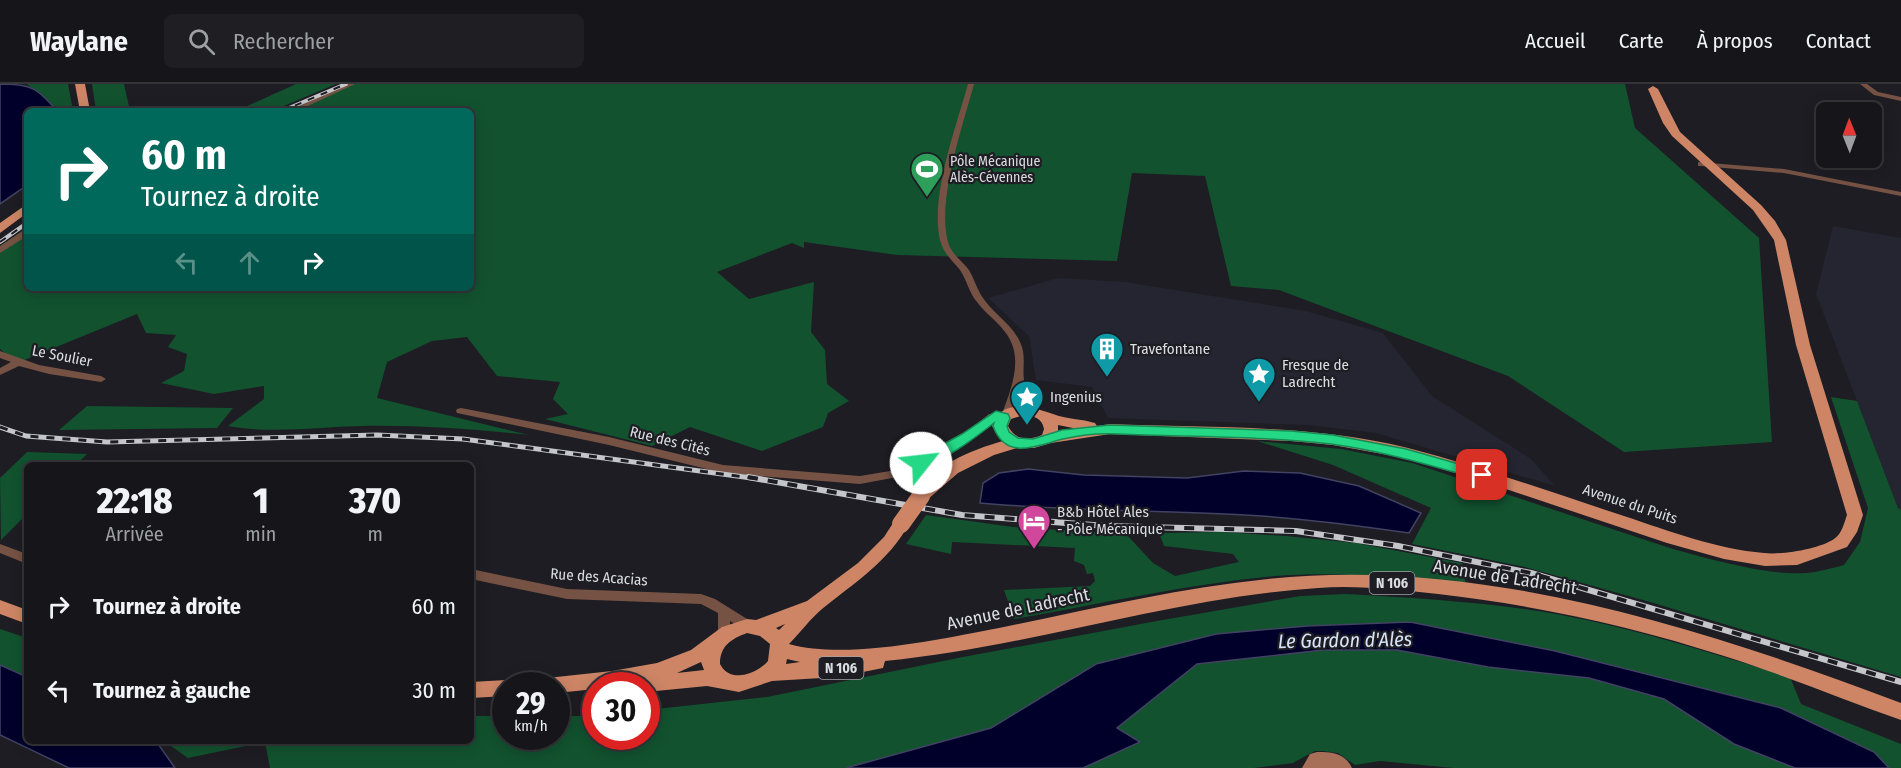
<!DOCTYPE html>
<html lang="fr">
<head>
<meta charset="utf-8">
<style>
  :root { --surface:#16161a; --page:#1f1f23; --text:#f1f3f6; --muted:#9e9fa2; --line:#353539 }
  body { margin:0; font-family:"Fira Sans Condensed",sans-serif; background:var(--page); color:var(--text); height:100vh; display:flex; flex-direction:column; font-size:22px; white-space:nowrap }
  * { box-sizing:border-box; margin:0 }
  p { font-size:20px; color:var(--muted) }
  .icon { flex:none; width:33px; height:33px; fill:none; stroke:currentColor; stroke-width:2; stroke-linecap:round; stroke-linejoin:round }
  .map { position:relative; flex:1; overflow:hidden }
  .drawer { position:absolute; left:24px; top:378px; width:450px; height:282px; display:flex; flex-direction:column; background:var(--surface); border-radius:9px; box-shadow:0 3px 15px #0003,0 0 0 2px var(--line) }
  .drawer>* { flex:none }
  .top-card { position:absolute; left:24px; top:24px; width:450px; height:183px; border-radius:9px; box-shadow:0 3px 15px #0003,0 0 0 2px var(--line); background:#00695c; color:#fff; overflow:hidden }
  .needle { width:39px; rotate:359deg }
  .controls { position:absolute; left:1816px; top:18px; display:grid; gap:12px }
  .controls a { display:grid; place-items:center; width:66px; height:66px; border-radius:9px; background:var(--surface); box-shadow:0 3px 15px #0003,0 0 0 2px var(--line); font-size:30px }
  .speed { position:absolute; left:492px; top:588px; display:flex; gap:12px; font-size:30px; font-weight:700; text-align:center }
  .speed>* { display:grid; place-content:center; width:78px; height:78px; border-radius:50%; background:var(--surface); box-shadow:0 3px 15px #0003,0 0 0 2px var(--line); line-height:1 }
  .speed small { font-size:15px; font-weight:400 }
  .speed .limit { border:9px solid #d22; background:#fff; color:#111 }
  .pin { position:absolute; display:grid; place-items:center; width:51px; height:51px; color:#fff; margin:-26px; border-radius:12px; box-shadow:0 3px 9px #0006 }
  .me { position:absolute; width:66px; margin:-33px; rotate:61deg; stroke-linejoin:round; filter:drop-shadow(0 0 4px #0008) }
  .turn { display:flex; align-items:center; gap:21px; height:126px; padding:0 18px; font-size:27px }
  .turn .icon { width:78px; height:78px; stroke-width:2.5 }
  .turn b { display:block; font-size:42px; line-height:51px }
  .lanes { display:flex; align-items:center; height:57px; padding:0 18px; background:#0003; justify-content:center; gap:30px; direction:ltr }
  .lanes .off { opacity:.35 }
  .eta { display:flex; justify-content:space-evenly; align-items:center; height:102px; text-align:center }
  .eta b { font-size:36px; font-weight:800; line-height:42px }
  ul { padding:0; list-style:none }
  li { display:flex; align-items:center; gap:18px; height:84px; padding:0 18px }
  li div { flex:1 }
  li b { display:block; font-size:22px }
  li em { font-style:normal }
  header { display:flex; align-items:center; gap:36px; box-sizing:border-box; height:84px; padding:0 30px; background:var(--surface); border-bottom:2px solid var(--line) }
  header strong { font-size:28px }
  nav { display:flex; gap:33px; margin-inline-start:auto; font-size:21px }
  .search { width:420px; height:54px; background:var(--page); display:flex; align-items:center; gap:15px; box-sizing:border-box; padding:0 21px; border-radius:9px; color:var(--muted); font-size:22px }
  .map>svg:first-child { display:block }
</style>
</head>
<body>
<header>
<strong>Waylane</strong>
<div class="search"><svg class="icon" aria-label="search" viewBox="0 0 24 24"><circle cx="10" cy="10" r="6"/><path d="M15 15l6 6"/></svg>Rechercher</div>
<nav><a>Accueil</a><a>Carte</a><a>À propos</a><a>Contact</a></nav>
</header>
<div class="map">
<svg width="1901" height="684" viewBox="0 0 1901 684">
  <rect width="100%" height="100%" fill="#1d1d23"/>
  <path fill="#242531" d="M1833,142l68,12v272l-3,-2 -82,-214z
    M1058,194l67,4 181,29 77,22 49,63 99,63 24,27 -179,-53 -68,-8 -200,-7 -16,-31 -56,-7 -7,-44 -41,-38z"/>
  <path fill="#12522f" d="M27,0h41l5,27h-16l-17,-17z
    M92,0h32l6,27h-34z
    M296,0h40l-64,27h-36z
    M351,0h1274l10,44 124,110 13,204 -148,10 -116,-76 -229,-86 -48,-4 -26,-110 -73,-3 -15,88 -220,-6 -93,-13v6l-12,-5 -75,29 32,27 65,-17 -3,50 14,18 2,34 22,17 -21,12 -5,14 -61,24 -72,-24 -38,19 -107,-27 23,-5 -15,-15 7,-17 -63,-6 -30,-39 -35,4 -45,21 -10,36 152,37c-55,-6 -112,-10 -167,-9 -45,1 -90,8 -134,0l36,-27v-13l-50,8 -53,-11 23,-12 3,-17 -19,-7 8,-12 -30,-2 -9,-19 -120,49 -17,-14v-103l27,-18v60h444v-177h-183z
    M1831,313l26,4 41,107 3,2v167l-251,-75 -125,-35 -113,-23 19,-36 -98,-43 -76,-24 84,8 71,14 261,86c36,10 97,27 134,24 12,-1 25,-5 37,-8l16,-23 8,-34z
    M87,322l146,2 -16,20 -158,2z
    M27,368l60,2 -11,11h-49v49l-26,26 -1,-62z
    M926,431l87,12 113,7 27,29 22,13 64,-14 -6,-8 -69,-8 -5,-13 63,-1 64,4 70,7 106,20 4,22c-63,-7 -126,-14 -191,-9 -87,8 -174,28 -261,43l-10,-29 86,-4 5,-5 -2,-8 -6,1 -3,-9 -10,-4 1,-13 -123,-6 -1,12 -45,-10z
    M1346,510c70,4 140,8 210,20 79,14 157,40 234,63l11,27 100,40v24h-12l-15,-16 -93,-44 -474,-82 -211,38 -105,64 -145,40h-576l-5,-26 -77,16 -24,-17h307v-25h34l1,20h50l1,-20h38l1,20h50l1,-26 120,-13 196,-40 194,-36 143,-25z
    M0,545l27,9v39l-27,-12z
    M1323,566h74l91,17 101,11 75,21 70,45 61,24h-342l-73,-7 -25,4 -17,-12 -15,-2h-8l-22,12 -39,5h-171l56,-26 -23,-14 80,-64z"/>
  <path fill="#00002b" stroke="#424262" stroke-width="1.5" d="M0,0c30,0 37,3 57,27h-30v74l-27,19z
    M1028,385l56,6 103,3 57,-7 56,2 59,13 62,27 -12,20c-55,-8 -109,-15 -164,-18 -89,-5 -177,-4 -265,-12l3,-20 16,-10z
    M1410,538l145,29 226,57 93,44 15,16h-94l-61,-24 -70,-45 -75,-21 -101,-11 -91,-17h-74l-126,14 -80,64 23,14 -57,26h-237l145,-40 105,-64 120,-30 91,-8z
    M0,581l27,12v64h129l19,27h-106l-69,-33z"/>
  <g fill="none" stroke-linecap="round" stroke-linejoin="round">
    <path fill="#755243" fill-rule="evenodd" d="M347,0h8l-58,27h-9z
      M968,0h6c-11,41 -39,121 -25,161 4,10 14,17 20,25 5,8 7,17 12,25 10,17 29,27 38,45 8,15 3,26 5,40 3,13 10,22 17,32l-1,2h-8l-12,-18 -8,18 -4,3 -1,3h-12l-24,19 -46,27 -33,12 -32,6 -137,-11 -114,-28 -152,-32 -1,-2 1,-2 4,-1 148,29 114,28 137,11 30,-5 27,-11 46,-25 26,-21h13c9,-25 23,-57 3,-82 -8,-11 -20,-19 -28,-30 -8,-9 -10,-22 -17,-32 -8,-10 -17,-17 -20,-30 -10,-43 16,-113 28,-156z
      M1860,0h7l11,8 23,5v4l-27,-6z
      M1698,78l86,7 117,23v4l-117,-23 -83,-7h-3z
      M24,146h3v6l-27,17v-7z
      M0,267l39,14 62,11 5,3 -5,3 -52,-8 -30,-8 -19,9v-7l11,-6 -11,-4z
      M0,460l27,10v10l-27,-11z
      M471,485l96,20 134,5 14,5 37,23 1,4 -1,4 -5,1 -17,-10v13l-1,4 -5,1 -5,-1 -1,-4v-21l-17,-9 -134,-5 -96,-20z"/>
    <path fill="#a76f57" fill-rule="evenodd" d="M1317,668c15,0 28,1 35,16h-50l8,-14z"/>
    <path fill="#cd8566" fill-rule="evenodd" d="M75,0h10l5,27h-10z
      M1653,2l5,3 22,43 81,73 14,16 11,19 24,105 53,170 -6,17 -10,15 -50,18 -32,1 -41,-7 -57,-16 -191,-64 -71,-21 -72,-13 -42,-4 -181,-7 -59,9 -17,5h-17l-23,7 -36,18 -31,27h-12l-2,-4c18,-30 58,-46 90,-55l-11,-15c10,-29 41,-19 61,-12 13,5 29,5 42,9l2,3 13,-2c99,4 201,0 298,24 73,19 145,45 216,68 45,15 93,33 140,37 19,2 55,-4 70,-14 8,-5 10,-16 13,-24l-51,-170 -22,-105 -21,-30 -81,-74 -9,-13 -15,-34zM1024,331c10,1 18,3 20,14l-2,6c-14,6 -27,5 -34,-9l3,-7zM1058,341l20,4 -20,2z
      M27,120v9l-27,20v-10z
      M901,434l6,2 2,4c-21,38 -55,59 -87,85 -12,10 -22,24 -33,35 57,16 152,-5 210,-16 89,-18 178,-40 269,-49 213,-23 437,50 633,124v17c-59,-21 -117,-45 -177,-64 -93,-30 -189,-51 -286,-62 -39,-4 -80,-9 -120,-6 -148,10 -287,59 -433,73l-2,7 -45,9 -66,4 -33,11 -32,-6 -61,6v-6h-50v3l-40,4v-7h-18l2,-6 7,-2 65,-7 45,-8 34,-13 31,-23 25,-8 9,1 51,-19 51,-38 26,-26 11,-17zM785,540l-6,6 -3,-2zM747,549l13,3 10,8 -2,17c-11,13 -38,23 -48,3 0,-18 11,-25 27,-31zM787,575l13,3 -14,2zM701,578l3,8 -27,3z
      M0,516l27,10v14l-27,-10z
      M506,596l7,2 1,4h-8v10l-35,2v-16z"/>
    <g stroke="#c5c6ca" stroke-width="4">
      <path id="rail-far2" d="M282,27l64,-27
        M0,158l27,-19"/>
    </g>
    <g stroke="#c5c6ca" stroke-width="5">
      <path id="rail-far1" d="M0,343l26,9 81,6 270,-7 86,4 296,40"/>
    </g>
    <g stroke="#c5c6ca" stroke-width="6">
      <path id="rail" d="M748,393l214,38 144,11 190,5 102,15 133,27 370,109"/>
    </g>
    <use href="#rail-far2" stroke="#1d1d23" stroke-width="2" stroke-dasharray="7" stroke-linecap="butt"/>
    <use href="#rail-far1" stroke="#1d1d23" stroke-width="3" stroke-dasharray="8" stroke-linecap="butt"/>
    <use href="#rail" stroke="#1d1d23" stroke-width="4" stroke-dasharray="10" stroke-linecap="butt"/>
    <path stroke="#cd8566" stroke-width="18" d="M901,440l20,-28"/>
  </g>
  <path fill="#24d886" stroke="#178c57" stroke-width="1.5" d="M996,327l12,3 2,4 -3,8 2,6 9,6 15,1 29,-9 48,-5 181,6 42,4 73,14 81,23 2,3 -7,5c-50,-14 -99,-29 -151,-36 -70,-8 -142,-7 -213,-10 -17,-1 -38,1 -55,5 -25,6 -57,23 -70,-13l1,-3c-14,11 -62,48 -78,43l-2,-3 2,-4 46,-25z"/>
  <defs>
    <g id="stadium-pin" transform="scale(1.725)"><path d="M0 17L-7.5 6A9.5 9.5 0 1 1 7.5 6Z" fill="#2e9e5b" stroke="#1d1d23"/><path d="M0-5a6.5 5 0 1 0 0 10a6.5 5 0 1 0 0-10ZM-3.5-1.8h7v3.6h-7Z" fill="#fff"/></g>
    <g id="building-pin" transform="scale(1.725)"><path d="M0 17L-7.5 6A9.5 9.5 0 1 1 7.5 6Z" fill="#0f9aa8" stroke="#1d1d23"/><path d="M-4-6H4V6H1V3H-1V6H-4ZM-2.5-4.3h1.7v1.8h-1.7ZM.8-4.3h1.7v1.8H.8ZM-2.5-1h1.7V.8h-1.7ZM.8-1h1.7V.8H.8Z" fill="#fff"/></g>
    <g id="sight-pin" transform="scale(1.725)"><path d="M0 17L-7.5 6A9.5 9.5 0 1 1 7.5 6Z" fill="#0f9aa8" stroke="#1d1d23"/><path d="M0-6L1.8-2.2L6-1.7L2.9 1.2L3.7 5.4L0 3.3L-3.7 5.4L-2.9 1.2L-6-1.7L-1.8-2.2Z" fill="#fff"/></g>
    <g id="hotel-pin" transform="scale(1.725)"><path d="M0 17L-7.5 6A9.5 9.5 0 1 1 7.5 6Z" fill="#d1479c" stroke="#1d1d23"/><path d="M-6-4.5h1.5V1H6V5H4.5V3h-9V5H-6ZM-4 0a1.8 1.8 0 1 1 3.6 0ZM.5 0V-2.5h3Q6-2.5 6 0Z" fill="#fff"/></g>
  </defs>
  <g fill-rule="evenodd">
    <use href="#stadium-pin" x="927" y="85"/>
    <use href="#building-pin" x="1107" y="265"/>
    <use href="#sight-pin" x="1259" y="290"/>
    <use href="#sight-pin" x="1027" y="313"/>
    <use href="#hotel-pin" x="1034" y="437"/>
  </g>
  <g text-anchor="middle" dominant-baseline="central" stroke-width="4.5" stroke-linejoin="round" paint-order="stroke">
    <g font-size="14" fill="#dcdde1" stroke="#1d1d23" text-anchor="start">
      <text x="950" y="77">Pôle Mécanique<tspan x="950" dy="16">Alès-Cévennes</tspan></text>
    </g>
    <g fill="#1d1d23" stroke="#a3a3a8" stroke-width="1.5">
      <rect x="1369.5" y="488" width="45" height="22" rx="4.5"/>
      <rect x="818.5" y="573" width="45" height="22" rx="4.5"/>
    </g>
    <g font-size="14" font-weight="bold" fill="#dcdde1">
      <text x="1392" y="499">N 106</text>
      <text x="841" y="584">N 106</text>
    </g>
    <g font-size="15" fill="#dcdde1" stroke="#1d1d23" text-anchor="start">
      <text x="1130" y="265">Travefontane</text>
      <text x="1282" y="281">Fresque de<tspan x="1282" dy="17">Ladrecht</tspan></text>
      <text x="1050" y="313">Ingenius</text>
      <text x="1057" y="428">B&amp;b Hôtel Ales<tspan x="1057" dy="17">- Pôle Mécanique</tspan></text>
    </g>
    <g font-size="15" fill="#dcdde1" stroke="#1d1d23">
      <text transform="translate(62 272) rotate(11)">Le Soulier</text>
      <text transform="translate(670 357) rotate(14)">Rue des Cités</text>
      <text transform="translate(1630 420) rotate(18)">Avenue du Puits</text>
      <text transform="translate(599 493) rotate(4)">Rue des Acacias</text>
    </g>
    <g font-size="18" fill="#dcdde1" stroke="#1d1d23">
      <text transform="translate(1505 493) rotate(9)">Avenue de Ladrecht</text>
      <text transform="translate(1018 525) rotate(-12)">Avenue de Ladrecht</text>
    </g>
    <g font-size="20" font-style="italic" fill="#d8e4f8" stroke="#1d1d23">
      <text transform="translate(1345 556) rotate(-1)">Le Gardon d'Alès</text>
    </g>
  </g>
</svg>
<div class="controls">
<a><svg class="needle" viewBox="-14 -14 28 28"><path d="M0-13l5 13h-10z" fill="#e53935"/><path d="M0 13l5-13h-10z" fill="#9e9fa2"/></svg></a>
</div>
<div class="speed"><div>29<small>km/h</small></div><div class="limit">30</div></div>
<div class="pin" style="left:1482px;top:391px;background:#d93025"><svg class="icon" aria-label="arrive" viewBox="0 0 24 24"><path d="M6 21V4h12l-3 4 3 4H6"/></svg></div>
<svg class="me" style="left:921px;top:379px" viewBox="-20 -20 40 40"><circle r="19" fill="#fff"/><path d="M0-13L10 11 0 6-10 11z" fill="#24d886"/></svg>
<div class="top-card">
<div class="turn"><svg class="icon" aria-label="right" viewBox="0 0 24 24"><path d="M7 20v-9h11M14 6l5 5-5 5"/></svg><div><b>60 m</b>Tournez à droite</div></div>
<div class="lanes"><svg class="icon off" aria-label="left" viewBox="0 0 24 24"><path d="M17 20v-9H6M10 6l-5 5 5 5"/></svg><svg class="icon off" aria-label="ahead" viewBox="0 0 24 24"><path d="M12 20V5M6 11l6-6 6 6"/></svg><svg class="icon" aria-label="right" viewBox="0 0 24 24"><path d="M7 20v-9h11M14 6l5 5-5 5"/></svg></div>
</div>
<section class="drawer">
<div class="eta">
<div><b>22:18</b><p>Arrivée</p></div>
<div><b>1</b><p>min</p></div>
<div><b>370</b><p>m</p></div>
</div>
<ul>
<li><svg class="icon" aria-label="right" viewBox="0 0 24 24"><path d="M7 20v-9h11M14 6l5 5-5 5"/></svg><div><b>Tournez à droite</b></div><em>60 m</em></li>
<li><svg class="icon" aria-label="left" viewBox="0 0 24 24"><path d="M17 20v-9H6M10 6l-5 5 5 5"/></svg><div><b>Tournez à gauche</b></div><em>30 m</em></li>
</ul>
</section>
</div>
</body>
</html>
